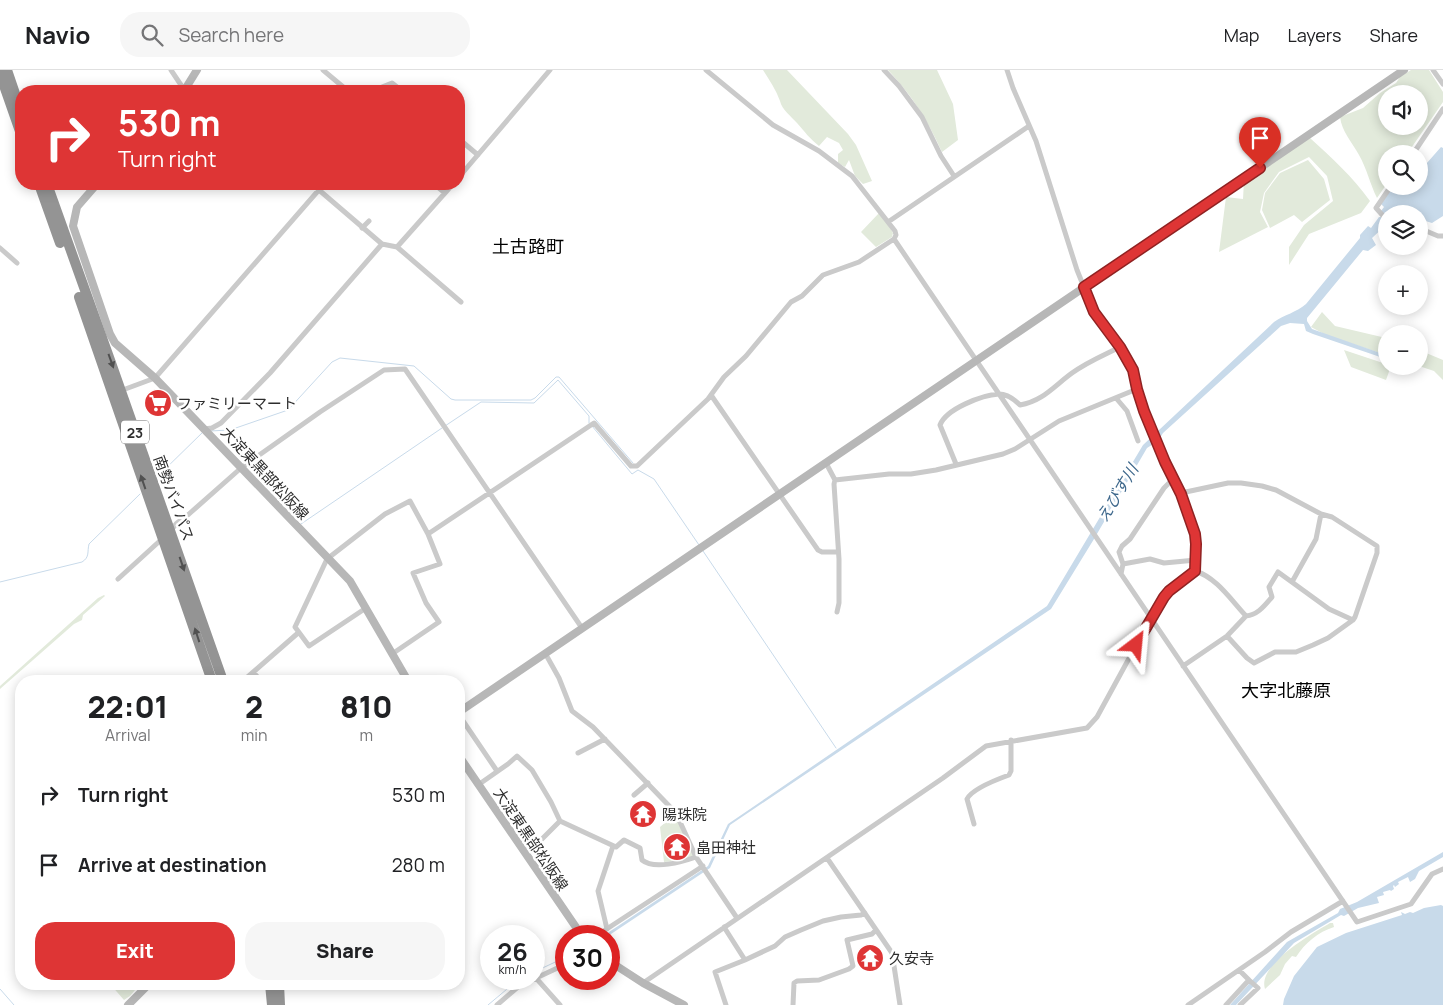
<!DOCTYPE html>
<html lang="en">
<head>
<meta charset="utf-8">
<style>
  :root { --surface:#fff; --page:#f6f6f6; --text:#202124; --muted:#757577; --line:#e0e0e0; --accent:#de3535 }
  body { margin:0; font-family:Manrope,"Noto Sans JP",sans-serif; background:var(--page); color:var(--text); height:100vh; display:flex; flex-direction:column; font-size:19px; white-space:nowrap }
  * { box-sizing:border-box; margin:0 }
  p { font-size:16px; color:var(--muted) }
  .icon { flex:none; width:28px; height:28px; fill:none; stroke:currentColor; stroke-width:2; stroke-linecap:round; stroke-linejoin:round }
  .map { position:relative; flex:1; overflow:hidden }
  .drawer { position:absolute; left:15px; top:605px; width:450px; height:315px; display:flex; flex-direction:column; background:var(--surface); border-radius:20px; box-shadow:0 2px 12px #0003 }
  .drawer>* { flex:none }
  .top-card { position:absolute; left:15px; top:15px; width:450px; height:105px; border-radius:20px; box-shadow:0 2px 12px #0003; background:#de3535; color:#fff; overflow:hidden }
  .fabs { position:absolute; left:1378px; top:15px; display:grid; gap:10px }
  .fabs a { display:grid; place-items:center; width:50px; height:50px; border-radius:50%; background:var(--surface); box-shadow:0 2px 12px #0003; font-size:25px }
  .speed { position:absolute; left:480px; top:855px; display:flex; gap:10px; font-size:25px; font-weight:700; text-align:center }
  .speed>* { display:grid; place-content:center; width:65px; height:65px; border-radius:50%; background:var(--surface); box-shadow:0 2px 12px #0003; line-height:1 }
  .speed small { font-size:12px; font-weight:400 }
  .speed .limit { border:8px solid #d22; background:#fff; color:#111 }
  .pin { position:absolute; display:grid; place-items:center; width:42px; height:42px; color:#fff; margin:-51px -21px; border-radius:50% 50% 50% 0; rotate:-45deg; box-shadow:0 0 5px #0007 }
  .pin .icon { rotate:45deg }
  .me { position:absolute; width:55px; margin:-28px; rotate:29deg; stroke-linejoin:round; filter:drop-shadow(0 0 4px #0008) }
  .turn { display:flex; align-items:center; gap:18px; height:105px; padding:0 20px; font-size:22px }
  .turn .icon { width:65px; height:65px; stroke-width:2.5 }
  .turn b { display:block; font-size:35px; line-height:42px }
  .eta { display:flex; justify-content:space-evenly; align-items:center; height:85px; text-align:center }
  .eta b { font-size:30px; font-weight:800; line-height:35px }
  .action { display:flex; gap:10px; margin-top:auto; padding:10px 20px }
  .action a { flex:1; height:58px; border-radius:20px; background:var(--accent); color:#fff; font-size:20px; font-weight:800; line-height:58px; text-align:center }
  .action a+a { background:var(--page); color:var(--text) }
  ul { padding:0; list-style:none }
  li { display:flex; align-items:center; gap:15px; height:70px; padding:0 20px }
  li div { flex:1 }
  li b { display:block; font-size:19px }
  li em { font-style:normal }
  header { display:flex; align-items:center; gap:30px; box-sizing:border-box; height:70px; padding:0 25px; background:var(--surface); border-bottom:1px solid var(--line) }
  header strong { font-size:24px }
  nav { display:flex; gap:28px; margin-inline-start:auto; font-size:18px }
  .search { width:350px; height:45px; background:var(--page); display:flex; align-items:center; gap:12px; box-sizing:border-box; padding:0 18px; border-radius:20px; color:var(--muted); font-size:19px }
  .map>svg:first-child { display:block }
</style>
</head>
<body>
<header>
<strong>Navio</strong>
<div class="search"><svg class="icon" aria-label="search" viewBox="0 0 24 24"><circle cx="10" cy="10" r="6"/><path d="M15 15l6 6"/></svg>Search here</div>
<nav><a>Map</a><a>Layers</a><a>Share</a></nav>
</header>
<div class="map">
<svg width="1443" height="935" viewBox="0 0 1443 935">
  <rect width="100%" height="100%" fill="#fff"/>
  <path fill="#e2eadb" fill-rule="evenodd" d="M763,0h24l61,64 8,11 16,36 -9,3 -8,-8 -6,-16 -4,7 -7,-4v-9l5,-4 -4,-7 -12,-6 -8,9c-10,-8 -14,-14 -22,-23 -6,-7 -15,-13 -17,-22 -4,-11 -10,-20 -17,-31z
    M888,0h49l16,34 5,36 -16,12c-15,-33 -29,-55 -54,-82z
    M1411,0h18l14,22v10l-36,52h-21v31l-9,13c-7,-14 -10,-29 -18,-43 -7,-13 -17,-23 -19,-38l23,-9 17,-15 16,-10 4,-6zM1386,24h33v32h-33z
    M1310,68c21,19 43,39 60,63l-9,12 -52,21 -20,31v-18l15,-22 29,-24 -6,-25 -18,-19 -30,15 -15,21 -4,19 8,15 -49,25 7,-55 17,2 1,-18z
    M1308,90l16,19 6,21 -28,22 -8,-7 -24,13 -8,-18 3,-17 15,-20z
    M879,143l9,11 5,9 -1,4 -16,10 -15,-15z
    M1322,242l13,14 51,12v17l-60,-20 -15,-8z
    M1344,280l42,14v2h5l-5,14 -35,-13z
    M1419,280l24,10v20l-9,-9 -15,-5z
    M104,525l1,1 -22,19 -1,5 -8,4 -74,65v-3l98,-88z
    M673,746l5,2 16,38 -11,4 3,-5 -2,-10 -4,-5h-5l-6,5 1,4 8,7 1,5 -15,1 -4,-35z
    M1330,853h3l1,4c-16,5 -29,16 -38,30l-4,-1 -7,8 -5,11 -15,14c-8,-25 47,-55 65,-66z
    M110,914h30l-10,12 -6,4z"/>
  <path fill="#c8daea" d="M1441,77l2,1v68l-11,7 -13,-4v-5h-33v11l-14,13 4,7 -8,6 -5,-1 -56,68v3l5,8 74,26v4l-73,-25 -7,-3 -2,-7 -14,-1 -9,3 -118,107 -5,8 -11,7 -53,91 -43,70 -321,216 -20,43 -102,68h-5l105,-70 20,-42 319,-218 96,-161 131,-123c10,-7 23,-10 32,-18l54,-66v-3l8,-9 3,2 8,-11h3l-1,-6 3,-4 -4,-4 8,-12 8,2 9,-7h14v-14z
    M1443,782v5l-24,14 -4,8 -5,3 -2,-5 -10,5 1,2 -4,3 -1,-2 -1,1 1,3 -3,2 -1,-1 -7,2 1,3 -7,2 2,6 -21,5 -14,8 -3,-1 -47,28 -58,62h-6l57,-63 51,-29 2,-4 17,-7z
    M1441,835l2,1v99h-160l1,-6 10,-23 23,-29 29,-14 56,-18 -1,-3 4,2 5,-2 3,1 11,-5z"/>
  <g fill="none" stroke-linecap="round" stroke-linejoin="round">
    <path stroke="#c8daea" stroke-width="1" d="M445,356l36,-24 53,1 24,-23 31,36v7
      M592,356l40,48 6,-4 16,9 45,66
      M210,361l20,-1 58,-20 44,-48 8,-4 74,8 37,33 4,1h76l4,-2 21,-21h3l74,86
      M159,405l44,-43
      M301,454l141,-96
      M703,481l133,197
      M0,512l82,-20c8,-5 5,-10 7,-18l51,-50
      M534,902l32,-15
      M0,919l14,16
      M488,935l31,-26"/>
    <path stroke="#cacaca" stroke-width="5" d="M171,0l14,21
      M323,0l25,21
      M706,0l67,55 46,26 33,25 43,55 1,4 -2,4 463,683 54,-18 21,-30 11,-5
      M884,0l15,16 23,31 19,39 13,20
      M1433,0l10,14
      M372,21l20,-8 10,8
      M459,69l19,16
      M1413,84l30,-45
      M459,107l91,-107
      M312,114l70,60 15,3 64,55
      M434,114l11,9
      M1386,149l-10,-11 15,-22
      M888,152l141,-96
      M362,158l7,-7
      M1419,158l19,8h5
      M397,177l56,-63
      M0,178l17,15
      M120,321l35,-13 169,-194
      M711,325l107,155 4,2h16
      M1116,328l11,13 11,30
      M204,359l8,-1 9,-5 49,-50 112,-129
      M826,393l9,17 -1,4 5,75v44l-2,9
      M956,394l-16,-39c6,-16 42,-30 59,-31 8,0 15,5 21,11 23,-4 34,-19 52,-32 15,-11 32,-18 48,-26
      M835,410l54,-6h22l25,-4 67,-16 12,-5 44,-28 78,-32
      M1181,423l47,-10h13l21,3 14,4 45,24 11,3 45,29v7l-22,64 -2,3 -25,18 -15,7 -17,7h-21l-21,11 -7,-5 -20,-22
      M171,460l6,-7 12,-9 52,-46 79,-56 64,-42 21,-1 177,259
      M428,464l166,-111 37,43h6l71,-67 16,-22 22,-21 45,-54 11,-6 21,-21 36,-13 35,-23
      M1123,494l-4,-12 3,-6 8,-7 34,-51 9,-9
      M1195,501c21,6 36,29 51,45
      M1121,504l2,-10 27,-5 14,4 32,-3
      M118,509l45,-41
      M1292,512l24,-43 5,-25
      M366,538l-57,38 -14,-19 32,-68 58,-45 25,-13 18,33 12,30 -27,9 13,30 13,19 -47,32
      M545,583l14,25 13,33 21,16 83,86 20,44 41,61
      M1183,596l44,-30 19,-20c12,-1 19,-11 26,-19l-3,-10 9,-15 51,37 24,11
      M253,602l8,9
      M243,611l55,-48
      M459,645l38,56
      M578,683l27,-14
      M478,715l30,-21 9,-8 15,14 19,32 9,19 56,26 8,-7 16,8 2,12c12,10 40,2 54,-3
      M634,725l14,-12
      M974,754l-7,-25c5,-10 31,-20 42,-24l2,-4v-31
      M526,785l34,-34
      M827,788l65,95 8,52
      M724,857l21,33 30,-14 10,-9 16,-7 22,-9 18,-4 20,-2 4,-2
      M607,859l-9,-38 15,-45
      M596,866l107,-70
      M536,908l24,27
      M643,913l300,-205 43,-32 101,-18 10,-11 59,-108 13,-18 26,-20 1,-26 -1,-11 -14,-41 -16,-31 -21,-51 -7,-22 -4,-19 -13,-23 -26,-35 -17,-42 -41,-129 -23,-53 -6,-18
      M497,935l22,-19 47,-22
      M726,935l-11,-33 30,-12
      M793,935l1,-22 3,-2 22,-1 30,-11 4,-3 -6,-26 25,-6 4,-4
      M1188,935l77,-53 26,-20 52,-31
      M1226,935l23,-25 -10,-10
      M1240,935l18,-17 -9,-8"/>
    <path stroke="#b7b7b7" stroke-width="8" d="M184,21l13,-21
      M97,114l-20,23 -4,19 37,108 5,9 40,35 195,203 58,100
      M459,642l945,-642
      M459,686l123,180
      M609,891l34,22 41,22
      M128,935l21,-21"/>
    <path stroke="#949494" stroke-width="10" d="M7,0l14,41
      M0,4l21,60
      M39,114l21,59
      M47,114l63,176 113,321
      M79,227l133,384
      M270,914l2,21
      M279,914l1,21"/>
  </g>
  <defs><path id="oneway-solid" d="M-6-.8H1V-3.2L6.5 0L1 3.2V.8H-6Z" transform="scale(1.25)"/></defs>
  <g fill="#515151">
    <use href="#oneway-solid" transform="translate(111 291) rotate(70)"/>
    <use href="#oneway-solid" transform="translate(143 412) rotate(-109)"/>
    <use href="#oneway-solid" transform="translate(182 494) rotate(71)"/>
    <use href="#oneway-solid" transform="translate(197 565) rotate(-108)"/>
  </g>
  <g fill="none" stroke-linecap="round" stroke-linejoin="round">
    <g stroke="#902222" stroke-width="12">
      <path id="route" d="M1136,575l28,-48 5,-6 26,-20 1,-27 -1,-10 -14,-40 -16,-32 -21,-51 -7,-22 -4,-19 -13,-23 -26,-35 -10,-25 176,-119"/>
    </g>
    <use href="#route" stroke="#de3535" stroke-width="9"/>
  </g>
  <defs>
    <g id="supermarket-disc" transform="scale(1.4375)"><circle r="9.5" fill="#de3535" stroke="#fff"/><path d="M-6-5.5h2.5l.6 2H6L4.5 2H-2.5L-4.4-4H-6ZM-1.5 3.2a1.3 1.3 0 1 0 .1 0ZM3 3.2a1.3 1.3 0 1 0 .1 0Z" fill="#fff"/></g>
    <g id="temple-disc" transform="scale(1.4375)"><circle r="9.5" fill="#de3535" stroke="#fff"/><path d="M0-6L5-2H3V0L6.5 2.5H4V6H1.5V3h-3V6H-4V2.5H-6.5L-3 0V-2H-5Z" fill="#fff"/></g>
  </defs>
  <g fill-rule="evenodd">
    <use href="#supermarket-disc" x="158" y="333"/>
    <use href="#temple-disc" x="643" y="744"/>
    <use href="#temple-disc" x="677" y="777"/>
    <use href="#temple-disc" x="870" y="888"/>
  </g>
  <g text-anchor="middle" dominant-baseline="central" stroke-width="5" stroke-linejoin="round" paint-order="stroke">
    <rect fill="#fff" stroke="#6c6c6c" stroke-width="1" x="121" y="350.5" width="28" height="23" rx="4"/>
    <g font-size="14" font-weight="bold" fill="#2d2d2d">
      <text x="135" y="362">23</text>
    </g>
    <g font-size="15" fill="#2d2d2d" stroke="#fff" text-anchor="start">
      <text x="177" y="333">ファミリーマート</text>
      <text x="662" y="744">陽珠院</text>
      <text x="696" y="777">畠田神社</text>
      <text x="889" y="888">久安寺</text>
    </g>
    <g font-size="15" fill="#2d2d2d" stroke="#fff">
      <text transform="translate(265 403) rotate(47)">大淀東黒部松阪線</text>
      <text transform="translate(174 428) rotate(70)">南勢バイパス</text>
      <text transform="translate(531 769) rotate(56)">大淀東黒部松阪線</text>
    </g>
    <g font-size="16" font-style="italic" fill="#3e688c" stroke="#fff">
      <text transform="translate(1117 423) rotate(-59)">えびす川</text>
    </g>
    <g font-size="18" fill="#000" stroke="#fff">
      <text x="528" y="176">土古路町</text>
      <text x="1286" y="620">大字北藤原</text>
    </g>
  </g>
</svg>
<div class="fabs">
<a><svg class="icon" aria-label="sound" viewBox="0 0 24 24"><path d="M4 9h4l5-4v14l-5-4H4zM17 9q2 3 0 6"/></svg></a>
<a><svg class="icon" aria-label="search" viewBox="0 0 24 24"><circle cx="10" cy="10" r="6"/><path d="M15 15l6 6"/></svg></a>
<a><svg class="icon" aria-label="layers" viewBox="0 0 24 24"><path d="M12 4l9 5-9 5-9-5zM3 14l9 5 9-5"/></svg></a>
<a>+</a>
<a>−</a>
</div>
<div class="speed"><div>26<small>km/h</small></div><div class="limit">30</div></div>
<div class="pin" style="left:1260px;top:98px;background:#d93025"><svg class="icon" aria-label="arrive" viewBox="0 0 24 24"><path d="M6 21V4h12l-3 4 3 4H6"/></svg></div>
<svg class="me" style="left:1136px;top:575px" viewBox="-20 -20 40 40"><path d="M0-17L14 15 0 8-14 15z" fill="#de3535" stroke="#fff" stroke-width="4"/></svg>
<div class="top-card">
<div class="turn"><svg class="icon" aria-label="right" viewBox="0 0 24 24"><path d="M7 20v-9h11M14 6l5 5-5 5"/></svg><div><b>530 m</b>Turn right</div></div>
</div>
<section class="drawer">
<div class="eta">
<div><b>22:01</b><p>Arrival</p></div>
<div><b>2</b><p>min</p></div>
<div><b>810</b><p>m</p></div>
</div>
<ul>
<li><svg class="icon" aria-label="right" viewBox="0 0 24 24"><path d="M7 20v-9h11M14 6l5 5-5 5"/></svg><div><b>Turn right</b></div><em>530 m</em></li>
<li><svg class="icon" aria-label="arrive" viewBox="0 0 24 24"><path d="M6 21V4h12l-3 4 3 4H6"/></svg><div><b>Arrive at destination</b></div><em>280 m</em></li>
</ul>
<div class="action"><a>Exit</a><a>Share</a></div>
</section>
</div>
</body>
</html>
